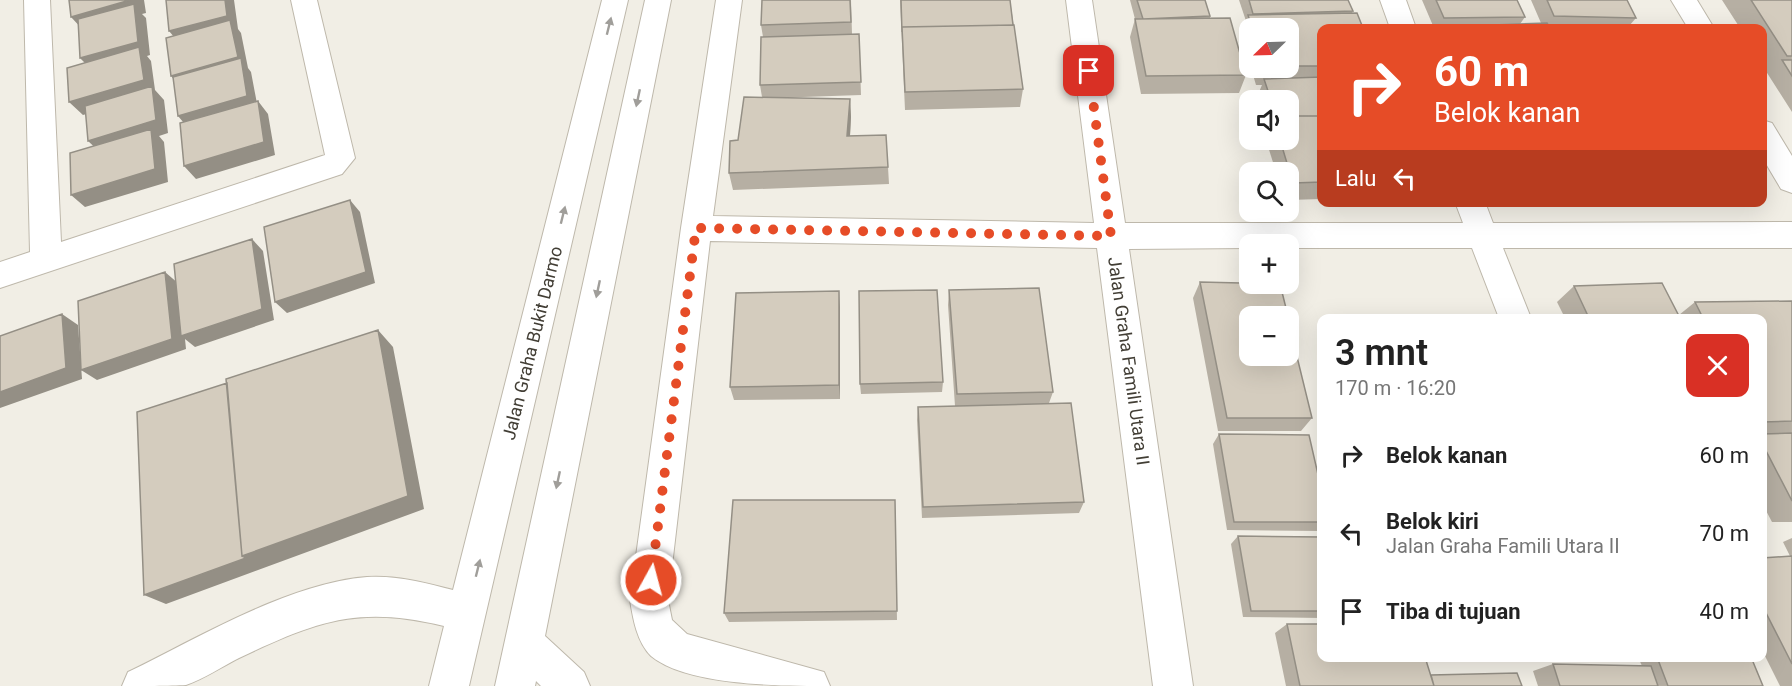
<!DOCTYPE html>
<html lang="id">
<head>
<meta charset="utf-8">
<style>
  :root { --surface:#fff; --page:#f6f6f6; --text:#222; --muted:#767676 }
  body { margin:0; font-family:Roboto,sans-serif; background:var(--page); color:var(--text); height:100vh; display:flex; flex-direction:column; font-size:22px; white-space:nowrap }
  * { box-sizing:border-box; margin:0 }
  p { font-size:20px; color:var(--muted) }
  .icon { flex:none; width:33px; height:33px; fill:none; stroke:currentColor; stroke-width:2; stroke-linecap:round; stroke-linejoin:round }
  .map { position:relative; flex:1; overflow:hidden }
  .side { position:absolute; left:1317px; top:314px; width:450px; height:348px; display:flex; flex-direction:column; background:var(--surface); border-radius:12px; box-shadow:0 6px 24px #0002 }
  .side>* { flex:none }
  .guide { position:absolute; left:1317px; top:24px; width:450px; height:183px; border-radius:12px; box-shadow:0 6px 24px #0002; background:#e64c27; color:#fff; overflow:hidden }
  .needle { width:39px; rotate:247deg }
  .controls { position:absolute; left:1239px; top:18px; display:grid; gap:12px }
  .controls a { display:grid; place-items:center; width:60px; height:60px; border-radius:12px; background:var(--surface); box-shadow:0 6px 24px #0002; font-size:30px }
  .pin { position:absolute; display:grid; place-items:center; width:51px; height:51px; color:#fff; margin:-26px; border-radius:12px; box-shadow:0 3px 9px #0006 }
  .me { position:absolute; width:66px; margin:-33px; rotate:7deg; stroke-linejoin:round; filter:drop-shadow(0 0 4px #0008) }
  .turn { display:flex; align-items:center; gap:21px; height:126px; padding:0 18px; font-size:27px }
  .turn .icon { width:78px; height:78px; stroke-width:2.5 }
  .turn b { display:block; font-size:42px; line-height:51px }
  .then { display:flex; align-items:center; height:57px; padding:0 18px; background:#0003; gap:12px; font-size:22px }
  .round { display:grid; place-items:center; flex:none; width:63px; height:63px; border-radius:12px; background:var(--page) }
  .headline { display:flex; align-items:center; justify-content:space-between; height:102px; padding:0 18px }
  h1 { font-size:36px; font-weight:600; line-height:45px }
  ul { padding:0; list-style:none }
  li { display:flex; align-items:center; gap:18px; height:78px; padding:0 18px }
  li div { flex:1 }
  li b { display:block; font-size:22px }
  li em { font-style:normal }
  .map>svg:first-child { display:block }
</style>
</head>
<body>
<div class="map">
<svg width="1792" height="686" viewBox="0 0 1792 686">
  <rect width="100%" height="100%" fill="#f1eee5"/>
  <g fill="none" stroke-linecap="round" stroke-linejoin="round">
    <g stroke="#beb8ab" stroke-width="2">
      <path id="street" d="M24,0h26l11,242 264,-87 -34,-155h26l38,158 -13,16 -342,114v-26l30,-10z
        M602,0h26l-159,686h-40l15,-60c-86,-21 -127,-5 -205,32 -18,9 -35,21 -53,27 -15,1 -47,1 -64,1l6,-14c70,-34 161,-89 239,-95 29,-2 59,6 86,13z
        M645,0h26l-126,636 39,36 6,14h-49l-5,-5 -1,5h-40z
        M716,0h26l-29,216 381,7 -28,-223h26l33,223h338l-8,-21h30l8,21 299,-1v26h-289l28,70h-32l-27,-70h-184v-4h-38v4l-121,1 64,437h-40l-56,-438 -387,-7 -42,359 4,20 15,14 137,38 6,14c-48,0 -143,0 -179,-30 -14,-14 -18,-37 -21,-56l51,-372z
        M1380,0h26l10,28h-26z
        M1671,0h26l17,28h-26z
        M1762,120l10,3 20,33v37l-11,-4 -19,-32z"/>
    </g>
    <use href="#street" fill="#fff" fill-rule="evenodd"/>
  </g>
  <path fill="#b6afa3" d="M851,0l1,34h7l2,61 -87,3 76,1 1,18 -1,19 38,31 1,17 -156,6 -4,-17 9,-33 24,-43 -2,-12 3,-48 -2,-12z
    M900,0h110l13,89 -3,18 -115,3z
    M1130,0h75l5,16v2l36,57 -7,18 -98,1 -11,-57 5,-18z
    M1239,0h109l5,11 -1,2 -30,15v171l-34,1v-28h-12l-10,-32h22v-40h-27l-2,-8 3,-7h-6l-5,-17h37v-40h-38v36l-10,-30 6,-13z
    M1422,0h95l8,17 -5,7 21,-1 -10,-23h96l9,18 -7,8 31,2h-226z
    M1722,0h70v112l-30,-47v-37h-22z
    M1200,282l112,136 -11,13h-83l-25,-133z
    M1574,286l105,29 16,-13 97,-1v221h-20l-10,-19v-185h-197l-8,-16z
    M949,290l104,102 -4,11 35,99 -5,11 -157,5 -5,-98 1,-13 37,-1 -7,-101z
    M840,307v92l-106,1 -4,-13z
    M943,382l-1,10 -81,2 -1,-10z
    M1219,434l103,58v37l-3,2 -92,-1 -14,-86z
    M895,500l2,120 -168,2 -5,-9z
    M1238,536l84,1v81l-79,-1 -12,-73z
    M1792,538v148h-12l-18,-36v-92l28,-2 -7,-14z
    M1287,624l144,51 91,11h-236l-11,-53z
    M1638,657h113l12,29h-225l-5,-15 20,-7 89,2z"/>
  <path fill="#948f85" d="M130,0h14l2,13 -4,1 4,4 4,37 -3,1 4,5 4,29 9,10 4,33 -9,3 5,6 4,40 -83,25 -14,-12 31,-41 -14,-13 65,-47 -70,21 -14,-13 24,-31 -13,-13 4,-27 -13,-14z
    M225,0h9l4,29 3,4 7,35 3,4 7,37 -69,20 -11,-13 5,-26 -12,-14 9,-32 -11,-13z
    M850,99l1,18 -2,36 -2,-17z
    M258,101l10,13 7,41 -79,24 -12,-13z
    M350,200l10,12 15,71 -88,30 -12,-11z
    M252,239l11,12 11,69 -79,27 -10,-8 1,10 -89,31 -16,-10 84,-98 14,12z
    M839,291l1,16v92l-1,-14z
    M62,314l16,11 4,54 -82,29v-16z
    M378,330l15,17 31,162 -258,95 -22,-9 98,-39z"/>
  <path fill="#d4ccbe" stroke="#948f85" stroke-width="1.5" d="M69,0h61l-59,17z
    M166,0h59l2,16 -58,15z
    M762,0h88l1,22 -90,3z
    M901,0h109l3,25 -111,2v5z
    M1137,0h68l5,16 -67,3z
    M1249,0h99l5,11 -100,3z
    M1436,0h81l8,17 -81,1z
    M1547,0h80l9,18 -82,-2z
    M1751,0h41v56h-5z
    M134,4l4,38 -58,16 -2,-39z
    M1357,13l6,15h-41v38h-34v-38h-36l-4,-13z
    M1230,18l16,57 -100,1 -11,-57z
    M230,20l8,37 -67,19 -5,-38z
    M1547,23l3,5h-82l-1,-2z
    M1014,25l9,64 -118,3 -3,-65z
    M1659,26l1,2h-81l-1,-1z
    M859,34l2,48 -101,3 1,-48z
    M139,47l5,33 -75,22 -2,-34z
    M241,58l6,38 -69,20 -5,-39z
    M1782,60h10v16z
    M1322,77v39h-34v-16h-17l-7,-21z
    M152,86l4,34 -68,21 -3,-35z
    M744,97l106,2 -3,37 39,-1 2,32 -159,6 1,-32 8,-1z
    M258,101l6,41 -80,24 -4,-43z
    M1288,116h34v66l-29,1 -13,-43h8z
    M151,129l4,40 -84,26 -1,-42z
    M350,200l16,72 -91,30 -11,-75z
    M252,239l10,70 -81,27 -7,-72z
    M165,272l7,67 -91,31 -3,-69z
    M1200,282l80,2 8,32h-38v40h38v-36l24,98h-85z
    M1662,283l18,35h-91l-15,-32z
    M1039,288l14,104 -96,2 -8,-104z
    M937,290l6,92 -83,2 -1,-93z
    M839,291v94l-109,2 6,-94z
    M1792,301v120l-30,1v-104h-59l-8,-16z
    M62,314l4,54 -66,24v-56z
    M378,330l30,166 -166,60 -16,-177z
    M227,383l15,173 4,2 -102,37 -7,-183z
    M1071,403l13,99 -161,5 -5,-100z
    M1792,433v68l-30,-58v-9z
    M1219,434l90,1 13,57v30h-88z
    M733,500h162l2,111 -173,2z
    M1238,536l84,1v74h-71z
    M1792,556v108l-30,-59v-47z
    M1287,624h35v33h103l9,29h-134z
    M1657,657h94l12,29h-95z
    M1553,664l98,2 7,20h-98z
    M1517,673l5,13h-88l-3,-11z"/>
  <defs><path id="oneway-solid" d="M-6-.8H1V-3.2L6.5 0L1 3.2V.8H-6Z" transform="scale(1.5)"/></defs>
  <g fill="#a09e9a">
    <use href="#oneway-solid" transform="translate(609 26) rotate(-76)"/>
    <use href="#oneway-solid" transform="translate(638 98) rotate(102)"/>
    <use href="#oneway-solid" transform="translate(563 215) rotate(-76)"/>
    <use href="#oneway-solid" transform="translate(598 289) rotate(102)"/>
    <use href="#oneway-solid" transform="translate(558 480) rotate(102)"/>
    <use href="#oneway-solid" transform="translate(478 568) rotate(-76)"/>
  </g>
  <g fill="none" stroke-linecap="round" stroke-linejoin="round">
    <path stroke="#e64c27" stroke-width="10" stroke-dasharray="0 18" d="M651,580l45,-352 415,8 -22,-165"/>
  </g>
  <g text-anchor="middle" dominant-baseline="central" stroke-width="5" stroke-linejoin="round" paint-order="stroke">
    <g font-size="18" fill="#423e35" stroke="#fff">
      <text transform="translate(532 343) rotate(-76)">Jalan Graha Bukit Darmo</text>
      <text transform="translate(1129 361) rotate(82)">Jalan Graha Famili Utara II</text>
    </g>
  </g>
</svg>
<div class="controls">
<a><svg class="needle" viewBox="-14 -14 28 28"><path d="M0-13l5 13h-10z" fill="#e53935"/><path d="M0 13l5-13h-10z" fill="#767676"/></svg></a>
<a><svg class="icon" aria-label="sound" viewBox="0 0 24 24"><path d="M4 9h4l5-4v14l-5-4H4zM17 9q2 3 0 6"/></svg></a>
<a><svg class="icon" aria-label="search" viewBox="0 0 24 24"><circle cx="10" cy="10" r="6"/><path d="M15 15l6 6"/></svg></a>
<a>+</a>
<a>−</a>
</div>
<div class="pin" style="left:1089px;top:71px;background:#d93025"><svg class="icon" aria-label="arrive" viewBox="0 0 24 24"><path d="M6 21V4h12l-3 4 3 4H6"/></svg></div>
<svg class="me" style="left:651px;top:580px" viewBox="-20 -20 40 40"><circle r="17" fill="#e64c27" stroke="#fff" stroke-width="3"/><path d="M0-11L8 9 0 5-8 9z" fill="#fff"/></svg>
<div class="guide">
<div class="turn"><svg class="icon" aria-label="right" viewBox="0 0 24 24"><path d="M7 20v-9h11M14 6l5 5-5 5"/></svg><div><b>60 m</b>Belok kanan</div></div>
<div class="then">Lalu<svg class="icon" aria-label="left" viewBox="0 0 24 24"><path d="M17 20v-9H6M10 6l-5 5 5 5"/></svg></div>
</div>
<section class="side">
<div class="headline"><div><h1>3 mnt</h1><p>170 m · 16:20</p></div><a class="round" style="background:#d93025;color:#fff"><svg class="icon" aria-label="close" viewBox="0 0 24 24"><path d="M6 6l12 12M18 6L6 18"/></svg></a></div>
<ul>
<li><svg class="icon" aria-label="right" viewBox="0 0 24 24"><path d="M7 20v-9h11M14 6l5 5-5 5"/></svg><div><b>Belok kanan</b></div><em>60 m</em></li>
<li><svg class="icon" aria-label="left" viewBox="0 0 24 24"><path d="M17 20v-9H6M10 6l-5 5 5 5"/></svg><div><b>Belok kiri</b><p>Jalan Graha Famili Utara II</p></div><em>70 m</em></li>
<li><svg class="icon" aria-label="arrive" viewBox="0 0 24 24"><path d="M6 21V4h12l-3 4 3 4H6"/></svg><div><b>Tiba di tujuan</b></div><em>40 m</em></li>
</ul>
</section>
</div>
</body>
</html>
